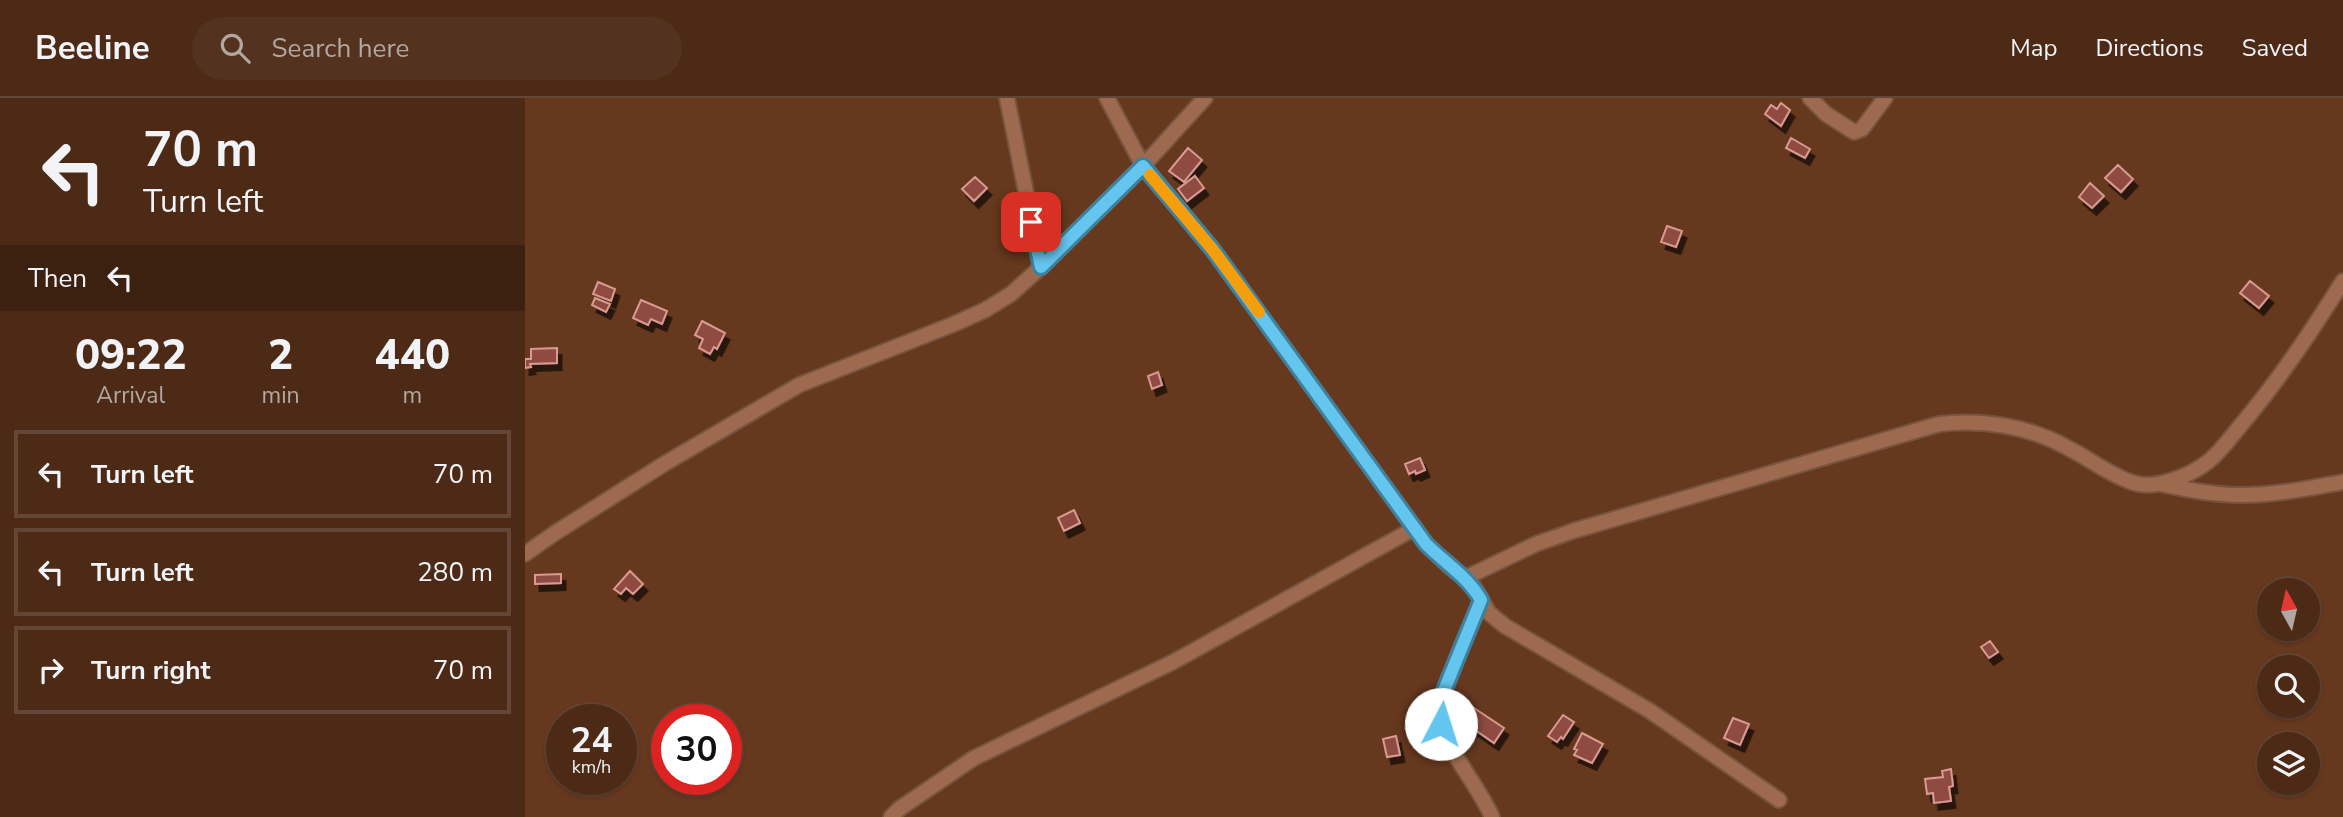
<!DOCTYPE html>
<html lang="en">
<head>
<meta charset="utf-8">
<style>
  :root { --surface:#4c2a16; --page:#53321f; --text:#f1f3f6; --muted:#b2a7a1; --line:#634635 }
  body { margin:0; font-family:"Nunito Sans",sans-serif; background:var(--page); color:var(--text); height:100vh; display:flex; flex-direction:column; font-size:26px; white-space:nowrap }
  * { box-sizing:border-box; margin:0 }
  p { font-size:23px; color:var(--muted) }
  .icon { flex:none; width:38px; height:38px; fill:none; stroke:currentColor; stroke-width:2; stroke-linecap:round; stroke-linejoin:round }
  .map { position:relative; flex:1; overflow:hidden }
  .drawer { display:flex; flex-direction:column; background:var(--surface); width:525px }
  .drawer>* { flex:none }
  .guide { background:#4c2a16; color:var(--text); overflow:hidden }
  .needle { width:46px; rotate:352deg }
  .tools { position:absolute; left:1732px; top:480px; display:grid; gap:14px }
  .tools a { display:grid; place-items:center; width:63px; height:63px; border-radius:50%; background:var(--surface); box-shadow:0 2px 5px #0004,0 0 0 2px var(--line); font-size:35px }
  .speed { position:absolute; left:21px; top:606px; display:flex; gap:14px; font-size:35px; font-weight:700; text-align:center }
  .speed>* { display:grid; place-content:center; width:91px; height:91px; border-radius:50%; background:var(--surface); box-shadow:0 2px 5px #0004,0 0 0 2px var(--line); line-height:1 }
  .speed small { font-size:18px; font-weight:400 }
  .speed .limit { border:10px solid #d22; background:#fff; color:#111 }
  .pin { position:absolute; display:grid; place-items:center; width:60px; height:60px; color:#fff; margin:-30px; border-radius:14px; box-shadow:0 4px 10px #0006 }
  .me { position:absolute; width:77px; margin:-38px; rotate:5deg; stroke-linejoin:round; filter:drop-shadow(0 0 5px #0008) }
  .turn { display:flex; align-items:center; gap:24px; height:147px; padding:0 28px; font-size:32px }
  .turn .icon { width:91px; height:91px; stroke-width:2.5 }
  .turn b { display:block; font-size:49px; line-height:60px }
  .then { display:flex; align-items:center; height:66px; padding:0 28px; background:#0003; gap:14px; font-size:26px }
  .eta { display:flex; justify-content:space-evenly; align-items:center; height:119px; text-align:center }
  .eta b { font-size:42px; font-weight:800; line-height:49px }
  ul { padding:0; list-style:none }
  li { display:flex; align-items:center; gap:21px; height:88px; margin:0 14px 10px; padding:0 14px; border:4px solid var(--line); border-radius:0px }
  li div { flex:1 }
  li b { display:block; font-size:26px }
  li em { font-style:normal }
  header { display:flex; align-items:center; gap:42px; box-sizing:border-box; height:98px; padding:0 35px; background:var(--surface); border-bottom:2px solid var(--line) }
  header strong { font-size:33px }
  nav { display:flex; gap:38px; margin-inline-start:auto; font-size:24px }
  .search { width:490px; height:63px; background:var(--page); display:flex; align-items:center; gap:18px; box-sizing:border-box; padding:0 24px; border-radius:38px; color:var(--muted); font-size:26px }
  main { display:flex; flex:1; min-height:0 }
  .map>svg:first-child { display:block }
</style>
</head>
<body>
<header>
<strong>Beeline</strong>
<div class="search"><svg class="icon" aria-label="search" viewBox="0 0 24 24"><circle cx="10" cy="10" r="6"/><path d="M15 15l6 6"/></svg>Search here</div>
<nav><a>Map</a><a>Directions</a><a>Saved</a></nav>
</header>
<main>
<section class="drawer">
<div class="guide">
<div class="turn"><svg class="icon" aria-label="left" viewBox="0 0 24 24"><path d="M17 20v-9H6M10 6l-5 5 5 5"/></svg><div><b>70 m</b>Turn left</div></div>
<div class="then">Then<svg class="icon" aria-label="left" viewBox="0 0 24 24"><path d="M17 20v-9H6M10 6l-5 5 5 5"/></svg></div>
</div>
<div class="eta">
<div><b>09:22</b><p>Arrival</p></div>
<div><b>2</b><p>min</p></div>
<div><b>440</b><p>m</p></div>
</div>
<ul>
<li><svg class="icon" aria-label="left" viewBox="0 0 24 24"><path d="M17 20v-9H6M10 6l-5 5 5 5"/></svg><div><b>Turn left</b></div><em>70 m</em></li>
<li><svg class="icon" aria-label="left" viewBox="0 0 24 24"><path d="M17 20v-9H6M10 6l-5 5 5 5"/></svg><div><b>Turn left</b></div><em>280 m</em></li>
<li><svg class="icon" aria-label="right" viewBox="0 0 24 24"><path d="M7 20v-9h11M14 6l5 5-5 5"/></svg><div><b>Turn right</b></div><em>70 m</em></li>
</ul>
</section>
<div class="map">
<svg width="1818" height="719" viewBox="0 0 1818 719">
  <defs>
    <filter id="shadow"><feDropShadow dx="4.5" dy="7" stdDeviation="0" flood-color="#0009"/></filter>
  </defs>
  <rect width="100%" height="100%" fill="#66381e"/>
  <path fill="#8f4b42" stroke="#d89a91" stroke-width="2" filter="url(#shadow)" d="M1256,5l9,7 -9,16 -16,-12 6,-9 6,4z
    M1266,40l19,11 -5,9 -19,-10z
    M663,50l14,12 -18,22 -15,-11z
    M1593,67l15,14 -12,13 -16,-14z
    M670,78l9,12 -17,13 -9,-12z
    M450,79l12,11 -13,13 -12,-12z
    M1565,85l14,13 -12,12 -13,-11z
    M1142,128l15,5 -6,16 -15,-5z
    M1725,183l19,15 -10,12 -19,-15z
    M73,184l17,7 -4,12 -18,-7z
    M70,200l15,6 -4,8 -14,-7z
    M116,202l26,11 -5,13 -11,-5 -3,6 -15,-7z
    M177,223l23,12 -8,16 -3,-2 -4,7 -11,-6 4,-9 -8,-4z
    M32,250v15l-27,1 1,3 -6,1v-9h6v-10z
    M633,274l4,13 -10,4 -4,-13z
    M895,360l5,12 -9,4 -1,-3 -6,3 -4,-10z
    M549,412l6,13 -16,8 -6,-13z
    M105,473l13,13 -10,10 -7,-6 -5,6 -7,-5z
    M36,476v9l-26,1v-9z
    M1465,543l8,11 -9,6 -8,-11z
    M943,606l36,24 -10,15 -36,-25z
    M1038,617l11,7 -11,17 -2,-2 -4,5 -9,-6z
    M1208,620l16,6 -9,21 -16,-7z
    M1057,635l21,11 -11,19 -18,-8 3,-5 -3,-1z
    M871,638l4,19 -13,2 -4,-18z
    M1426,671l2,17 -4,1 2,14 -17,2 -1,-10 -6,1 -2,-15 18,-2 -1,-6z"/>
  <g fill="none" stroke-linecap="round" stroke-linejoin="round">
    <g stroke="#77543e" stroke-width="18">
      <path id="street" d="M482,0l34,169
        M582,0l36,68 70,84 213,294 25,24 14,10 9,9 15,26 16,13 145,85 129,89
        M1285,0l16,16 28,18 8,-3 23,-31
        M1636,386c26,6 53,11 80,11 34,0 69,-7 102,-13
        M0,456l30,-21 109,-69 135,-79 155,-61 31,-14 26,-16 30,-27 102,-101 62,-68
        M940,480l71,-34 37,-13 366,-107c44,-5 90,2 129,24 22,11 43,28 66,35 23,7 57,-8 75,-22 13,-11 21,-23 32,-36 38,-45 71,-94 102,-144
        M956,502c-8,21 -45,101 -42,117 6,32 40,69 53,100
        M366,719l8,-8 75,-51 199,-96 242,-134"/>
    </g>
    <use href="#street" stroke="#9d6a50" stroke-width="14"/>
  </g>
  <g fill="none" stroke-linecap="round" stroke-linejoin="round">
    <g stroke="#41809b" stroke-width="18">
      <path id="route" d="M506,124l10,45 102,-101 70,84 213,294c19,19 42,33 55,56l-40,98 -2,17 2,9"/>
    </g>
    <use href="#route" stroke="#64c5ee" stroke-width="12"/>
    <path stroke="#f59e0b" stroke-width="12" d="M625,77l63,75 46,62"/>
  </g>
</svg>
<div class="tools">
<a><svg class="needle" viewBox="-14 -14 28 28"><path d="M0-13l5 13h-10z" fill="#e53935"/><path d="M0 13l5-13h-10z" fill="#b2a7a1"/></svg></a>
<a><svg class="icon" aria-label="search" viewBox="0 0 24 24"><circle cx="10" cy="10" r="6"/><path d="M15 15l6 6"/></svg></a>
<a><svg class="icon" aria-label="layers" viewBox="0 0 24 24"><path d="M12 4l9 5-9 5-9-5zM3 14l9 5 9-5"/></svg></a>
</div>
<div class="speed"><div>24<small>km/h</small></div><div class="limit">30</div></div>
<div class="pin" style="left:506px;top:124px;background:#d93025"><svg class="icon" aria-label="arrive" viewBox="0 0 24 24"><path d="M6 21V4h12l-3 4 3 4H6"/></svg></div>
<svg class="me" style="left:916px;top:626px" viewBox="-20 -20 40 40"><circle r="19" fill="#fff"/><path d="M0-13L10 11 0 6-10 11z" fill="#64c5ee"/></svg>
</div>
</main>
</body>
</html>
